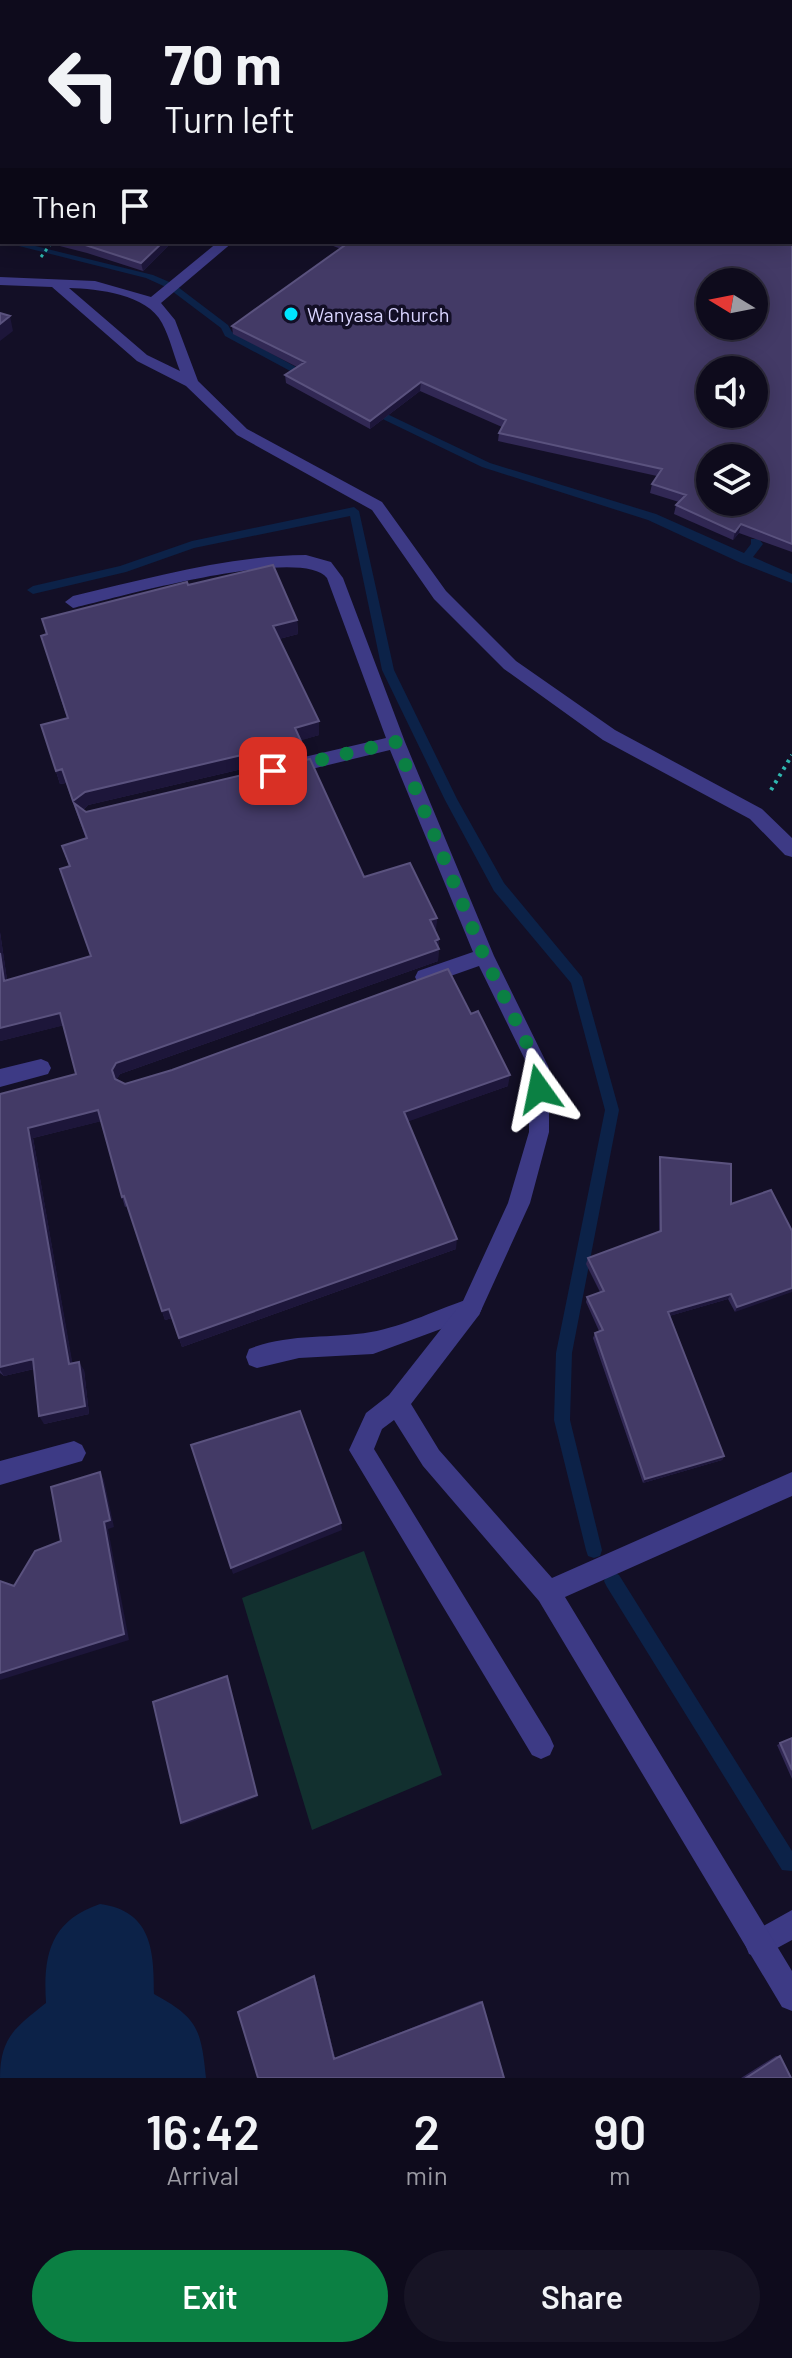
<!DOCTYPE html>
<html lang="en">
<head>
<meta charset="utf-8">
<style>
  :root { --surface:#0e0b1c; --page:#171425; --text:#f1f3f6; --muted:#9b9ba3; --line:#2e2b3b; --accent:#0b8043 }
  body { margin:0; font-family:Barlow,sans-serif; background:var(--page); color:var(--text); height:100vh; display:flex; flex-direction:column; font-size:30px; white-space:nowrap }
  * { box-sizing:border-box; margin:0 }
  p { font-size:26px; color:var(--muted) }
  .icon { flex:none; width:44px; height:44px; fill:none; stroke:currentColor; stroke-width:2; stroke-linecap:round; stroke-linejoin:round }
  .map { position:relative; height:2078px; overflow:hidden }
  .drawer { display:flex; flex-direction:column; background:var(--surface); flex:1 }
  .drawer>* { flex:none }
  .hud { position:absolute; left:0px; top:0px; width:792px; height:244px; box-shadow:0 4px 20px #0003,0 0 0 2px var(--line); background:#0e0b1c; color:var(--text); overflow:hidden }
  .needle { width:52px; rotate:280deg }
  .buttons { position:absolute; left:696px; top:268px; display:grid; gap:16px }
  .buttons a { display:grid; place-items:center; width:72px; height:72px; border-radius:50%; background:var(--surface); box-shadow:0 4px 20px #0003,0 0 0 2px var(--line); font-size:40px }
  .pin { position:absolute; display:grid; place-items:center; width:68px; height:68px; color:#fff; margin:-34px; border-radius:16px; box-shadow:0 4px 12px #0006 }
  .me { position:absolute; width:88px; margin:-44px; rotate:348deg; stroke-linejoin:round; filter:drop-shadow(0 0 6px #0008) }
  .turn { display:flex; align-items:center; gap:28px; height:168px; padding:0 32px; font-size:36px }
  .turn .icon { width:104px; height:104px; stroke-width:2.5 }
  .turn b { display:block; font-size:56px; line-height:68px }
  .then { display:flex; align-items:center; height:76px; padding:0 32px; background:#0003; gap:16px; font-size:30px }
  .eta { display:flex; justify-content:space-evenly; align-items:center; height:136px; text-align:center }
  .eta b { font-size:48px; font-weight:600; line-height:56px }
  .cta { display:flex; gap:16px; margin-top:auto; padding:16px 32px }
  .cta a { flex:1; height:92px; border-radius:48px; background:var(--accent); color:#fff; font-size:32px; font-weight:600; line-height:92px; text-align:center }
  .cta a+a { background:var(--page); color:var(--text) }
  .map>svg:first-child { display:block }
</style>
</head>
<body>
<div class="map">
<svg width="792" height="2078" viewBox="0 0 792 2078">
  <rect width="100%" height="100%" fill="#130f26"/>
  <path fill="#12302f" d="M364,1551l78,224 -130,55 -70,-232z"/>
  <path fill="#0c2248" d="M100,1904c52,7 54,47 54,90 44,24 47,35 52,84h-206c0,-41 16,-51 46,-75 -3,-48 4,-82 54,-99z"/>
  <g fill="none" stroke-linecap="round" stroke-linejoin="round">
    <path fill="#0c2248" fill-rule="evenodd" d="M3,242h16l134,33 21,9 54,41 4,7 84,46 -5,3 -4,-1 -82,-44 -4,-8 -53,-40 -22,-10z
      M368,405l122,58 166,51 88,39 7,-9v-5h8l4,5 -10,13 39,17v9l-51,-20 -93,-43 -166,-53 -118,-57v-4z
      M354,507l5,4 35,159 63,129 47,84 78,94 37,133 -47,243 -2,67 32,130 -2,6 -6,2 -6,-2 -2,-6 -32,-130 2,-67 49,-243 -34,-127 -77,-92 -49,-91 -63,-130 -32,-154 -156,32 -68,24 -93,22 -6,-4 6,-4 87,-20 72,-25z
      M613,1572l6,3 173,276v20l-10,-1 -175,-283 -3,-6 3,-6z"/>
    <path stroke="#2fb8b0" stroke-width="3" stroke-dasharray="3 4" stroke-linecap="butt" d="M41,257l11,-15"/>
    <path stroke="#2fb8b0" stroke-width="4" stroke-dasharray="3 5" stroke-linecap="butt" d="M771,790l21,-35"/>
    <path fill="#3d3a85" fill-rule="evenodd" d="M471,1298l8,3 3,7 -3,7 -106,39 -74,4 -42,10 -8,-3 -3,-8 3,-8c40,-16 81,-10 122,-17 31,-5 70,-24 100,-34z
      M792,1910v30l-33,18 -10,-4 -4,-10 4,-10z"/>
    <path fill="#3d3a85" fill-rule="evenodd" d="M218,242h15l-72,61 14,17 23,61 49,48 135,73 64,89 70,70 99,69 147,79 30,29v19l-7,-2 -35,-36 -147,-79 -99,-71 -70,-70 -62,-89 -135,-75 -51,-49 -49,-25 -85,-74 -52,-2v-8l95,4 56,16zM69,288c29,1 78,6 93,35 8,15 12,33 18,48l-33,-16z
      M306,555l25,7 12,16 62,164 89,214 55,112v64l-19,71 -51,112 -68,89 28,46 113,128 240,-106v24l-227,101 227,374v40l-10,-4 -243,-406 -116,-135 -29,-46 -12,9 -8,20 176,288 4,9 -4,9 -9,4 -9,-4 -183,-305 17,-37 23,-18 74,-94 45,-98 21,-71v-64l-50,-102 -54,19 -7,-2 -3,-6 3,-6 55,-19 -83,-202 -103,25 -9,-7 9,-7 99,-23 -59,-160c-26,-33 -212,20 -254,30l-8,-6 8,-6c77,-18 154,-40 233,-41z
      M41,1059l7,3 3,6 -3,6 -48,13v-18z
      M74,1441l8,4 4,8 -4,8 -82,24v-24z"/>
  </g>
  <path fill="#312854" d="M0,0h792v142l-2,1v-141l-790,34z
    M792,209v343l-53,-19 -6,7 -59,-26 2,-9 3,-3 -29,-9 2,-9 5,-8 -159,-35 1,-8 3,-6 -82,-36 -50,38 -84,-46 -1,-8 12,-8 -64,-33 -1,-8 109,-77 -18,-7h467z
    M44,242h141l-5,4 -9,-3 -28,28 -56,-18z
    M188,585l109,35 1,14 -19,5 40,82v14l-18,5 1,15 -214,50 -5,5 3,2 278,65 73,41 -2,13 4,8 -1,22 -318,113 -4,6 9,4 346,-70 37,72 -100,35 48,128 -274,98 -10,-29 -7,2 -38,-114 -2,1 -3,-10 -21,-76 -68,17 39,225 12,7 5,44 -45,10 -10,-55 -30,7 -4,-3v-279l76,-20 -12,-49 -64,16v-109l7,48 84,-24 -31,-87 9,-3 -7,-20 24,-7 -20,-56 -6,1 -19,-59 26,-7 -26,-82 5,-2 -4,-15z
    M660,1157l71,47 61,27 -57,81 -7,-13 -59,17 55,140 -2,4 -79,23 -50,-145 2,-5 4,-2 -13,-29 1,-5 13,-5 -14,-28 2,-6 71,-26v-69z
    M792,1738v41l-15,-34z
    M314,1976h1l20,82 145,-57 2,1 22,76h-246z
    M776,2056h4l11,22h-50z"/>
  <path fill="#1d163a" d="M163,242h8v1l-28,28 -2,-8z
    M10,316l3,15 -13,10v-17z
    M421,382l-1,9 -50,38v-8z
    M741,524l-2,9 -6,7 2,-8z
    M297,620l1,14 -23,6 -2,-14z
    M319,721v14l-23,7 -1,-14z
    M301,741l1,14 -214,50 -10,9 -4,-11 3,12 -4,-14 12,-9z
    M62,769l4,14 -6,1 -4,-13z
    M437,918l-1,13 -7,1 1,-12z
    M0,932l9,61 -5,-12 -4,-28z
    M439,939l-1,22 -318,113 -5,8 -3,-12 4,-7z
    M60,1013l5,12 -65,16v-13z
    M510,1075l-2,11 -104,37v-11z
    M98,1110l4,11 -69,17 41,234 -5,-8 -41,-236z
    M457,1239l-1,10 -274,98 -3,-9z
    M792,1288v4l-57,20 2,-5z
    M731,1294l-3,5 -62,18 2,-5z
    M169,1309l3,9 -7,2 -3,-9z
    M33,1359l5,9 -34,8 -4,-6v-3z
    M79,1362l5,8 5,44 -45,10 -5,-8z
    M724,1456l-2,4 -79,23 2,-4z
    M100,1472l4,8 10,47 -6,2 21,111 -129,40v-7l104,-151z
    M341,1523l1,7 -109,44 -2,-6z
    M227,1676l31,121 -75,28 -2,-2z
    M314,1976h1l20,82 -1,1z"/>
  <path fill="#433a66" stroke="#5a527e" stroke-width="2" fill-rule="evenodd" d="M0,0h792v134l-2,2v-134h-788v26h-2z
    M0,38h2v185h-2v-147h2z
    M790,146h2v52h-2z
    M790,208l2,1v335l-51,-20 -6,8 -59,-27 10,-10 -34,-11 10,-15 -163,-36 7,-13 -85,-38 -51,39 -85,-46 20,-13 -73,-36 116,-83 -3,-1h445zM710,282h44v44h-44zM710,370h44v44h-44zM710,458h44v44h-44z
    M76,242h87l-22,21z
    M0,313l10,3 -10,8z
    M273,565l24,55 -24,6 46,95 -24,7 6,13 -216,51 -12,9 -11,-32 -6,2 -15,-46 27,-7 -27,-82 6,-2 -5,-15 145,-37 1,3z
    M310,759l54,118 46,-14 27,55 -7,2 9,19 -4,2 4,8 -323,114 -4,7 3,9 10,5 47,-14 276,-101 23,45 7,-3 32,64 -106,37 53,127 -278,99 -10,-29 -7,2 -38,-115 -2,1 -24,-87 -70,18 41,236 10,-2 6,44 -46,10 -6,-57 -33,8v-273l76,-20 -16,-61 -60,15v-75l4,28 87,-25 -31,-87 10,-3 -8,-20 25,-8 -13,-35 12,9z
    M660,1157l71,7v40l40,-14 21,41v57l-55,19 -6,-13 -63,18 56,144 -79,23 -50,-146 8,-3 -16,-33 17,-6 -16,-33 73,-27z
    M300,1411l41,112 -110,45 -40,-123z
    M100,1472l10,48 -6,2 20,112 -124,39v-92l14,5 21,-35 26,-10 -10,-54z
    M227,1676l30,119 -76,28 -28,-121z
    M792,1738v32l-12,-27z
    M314,1976l20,83 148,-57 22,76h-246l-20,-66z
    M780,2056l11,22h-45z"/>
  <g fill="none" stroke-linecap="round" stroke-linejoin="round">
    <path stroke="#0b8043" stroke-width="14" stroke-dasharray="0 25.2" d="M273,771l123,-29 88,214 55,112v21"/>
  </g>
  <circle fill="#00e5ff" stroke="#130f26" stroke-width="3" cx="291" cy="314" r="8"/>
  <g text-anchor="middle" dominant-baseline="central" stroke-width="7" stroke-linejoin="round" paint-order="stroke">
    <g font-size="20" fill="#d9d4ff" stroke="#130f26" text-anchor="start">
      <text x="307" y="314">Wanyasa Church</text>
    </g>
  </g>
</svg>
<div class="buttons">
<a><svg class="needle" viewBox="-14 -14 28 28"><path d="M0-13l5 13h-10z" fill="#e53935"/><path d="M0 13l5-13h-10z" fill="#9b9ba3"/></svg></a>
<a><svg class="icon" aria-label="sound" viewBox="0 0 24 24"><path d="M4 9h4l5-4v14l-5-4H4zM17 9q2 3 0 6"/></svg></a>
<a><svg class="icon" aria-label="layers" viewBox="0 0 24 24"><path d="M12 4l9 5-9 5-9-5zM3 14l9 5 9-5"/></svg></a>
</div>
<div class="pin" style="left:273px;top:771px;background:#d93025"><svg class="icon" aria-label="arrive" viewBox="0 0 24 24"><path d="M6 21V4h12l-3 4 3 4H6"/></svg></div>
<svg class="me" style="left:539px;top:1089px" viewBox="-20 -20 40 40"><path d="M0-17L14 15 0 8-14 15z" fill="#0b8043" stroke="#fff" stroke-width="4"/></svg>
<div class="hud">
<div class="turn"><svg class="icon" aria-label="left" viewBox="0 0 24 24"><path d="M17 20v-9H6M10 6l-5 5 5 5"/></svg><div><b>70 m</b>Turn left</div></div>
<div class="then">Then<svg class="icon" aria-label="arrive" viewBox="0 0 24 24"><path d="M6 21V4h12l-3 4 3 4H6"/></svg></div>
</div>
</div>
<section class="drawer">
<div class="eta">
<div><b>16:42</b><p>Arrival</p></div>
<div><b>2</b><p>min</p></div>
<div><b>90</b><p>m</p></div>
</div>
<div class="cta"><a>Exit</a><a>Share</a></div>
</section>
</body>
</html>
